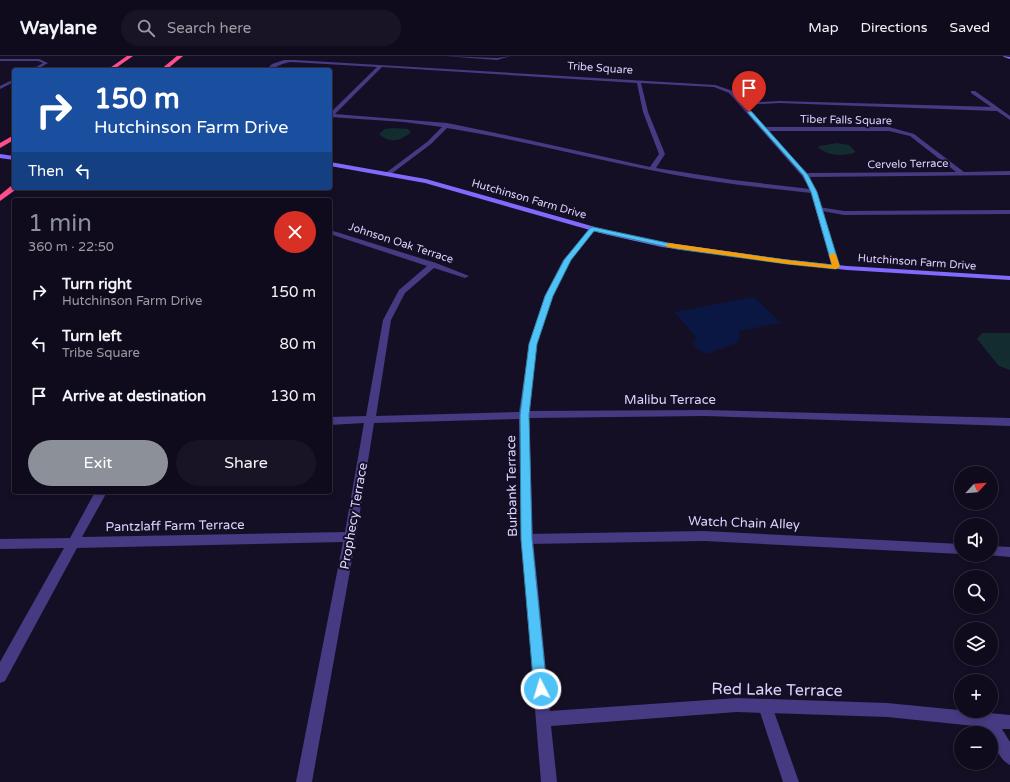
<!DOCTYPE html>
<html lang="en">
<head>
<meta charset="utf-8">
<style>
  :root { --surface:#100b1c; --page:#191425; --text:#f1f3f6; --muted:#9c9ba3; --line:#302b3b; --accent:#8c9099 }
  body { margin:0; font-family:"Varela Round",sans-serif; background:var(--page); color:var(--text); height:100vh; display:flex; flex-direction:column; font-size:15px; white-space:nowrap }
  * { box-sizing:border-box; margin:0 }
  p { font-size:13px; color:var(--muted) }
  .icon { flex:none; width:22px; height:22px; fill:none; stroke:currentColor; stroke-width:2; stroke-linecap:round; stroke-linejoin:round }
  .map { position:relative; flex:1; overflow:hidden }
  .side { position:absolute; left:12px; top:142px; width:320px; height:296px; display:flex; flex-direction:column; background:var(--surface); border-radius:4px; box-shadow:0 2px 6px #0003,0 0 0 1px var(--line) }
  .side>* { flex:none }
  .guide { position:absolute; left:12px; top:12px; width:320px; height:122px; border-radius:4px; box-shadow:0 2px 6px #0003,0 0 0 1px var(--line); background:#1a4fa0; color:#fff; overflow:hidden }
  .needle { width:26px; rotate:64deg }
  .tools { position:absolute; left:954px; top:410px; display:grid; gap:8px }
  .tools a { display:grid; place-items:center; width:44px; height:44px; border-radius:50%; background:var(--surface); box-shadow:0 2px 6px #0003,0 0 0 1px var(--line); font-size:20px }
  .pin { position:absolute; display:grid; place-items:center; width:34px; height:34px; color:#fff; margin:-41px -17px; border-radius:50% 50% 50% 0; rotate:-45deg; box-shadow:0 0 4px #0007 }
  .pin .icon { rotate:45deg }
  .me { position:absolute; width:44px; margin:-22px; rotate:355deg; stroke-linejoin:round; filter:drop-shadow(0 0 3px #0008) }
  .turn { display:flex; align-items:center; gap:14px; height:84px; padding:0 16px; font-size:18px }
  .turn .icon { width:52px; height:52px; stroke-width:2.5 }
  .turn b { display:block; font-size:28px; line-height:34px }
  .then { display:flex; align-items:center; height:38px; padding:0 16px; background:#0003; gap:8px; font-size:15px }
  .round { display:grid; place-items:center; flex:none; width:42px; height:42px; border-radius:21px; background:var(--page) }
  .summary { display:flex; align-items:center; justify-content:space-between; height:68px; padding:0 16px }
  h1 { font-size:24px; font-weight:600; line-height:30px; color:var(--accent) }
  .button { display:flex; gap:8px; margin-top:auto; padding:8px 16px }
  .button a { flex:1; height:46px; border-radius:24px; background:var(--accent); color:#fff; font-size:16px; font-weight:600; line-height:46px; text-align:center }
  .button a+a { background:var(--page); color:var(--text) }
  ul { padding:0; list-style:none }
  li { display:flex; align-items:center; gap:12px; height:52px; padding:0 16px }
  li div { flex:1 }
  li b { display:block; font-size:15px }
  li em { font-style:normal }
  header { display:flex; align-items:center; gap:24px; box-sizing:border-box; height:56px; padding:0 20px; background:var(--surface); border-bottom:1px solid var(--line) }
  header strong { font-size:19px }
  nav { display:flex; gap:22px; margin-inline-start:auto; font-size:14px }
  .search { width:280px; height:36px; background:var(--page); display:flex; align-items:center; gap:10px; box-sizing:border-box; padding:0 14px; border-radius:22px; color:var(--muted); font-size:15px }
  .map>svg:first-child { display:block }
</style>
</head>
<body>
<header>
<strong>Waylane</strong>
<div class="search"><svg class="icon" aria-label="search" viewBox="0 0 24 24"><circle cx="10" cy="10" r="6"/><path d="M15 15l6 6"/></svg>Search here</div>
<nav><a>Map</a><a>Directions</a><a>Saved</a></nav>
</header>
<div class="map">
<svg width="1010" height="726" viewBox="0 0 1010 726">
  <rect width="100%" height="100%" fill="#150f25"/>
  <path fill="#122c2f" d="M392,72l16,1 3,3c-10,9 -21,12 -32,2l6,-5z
    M837,87l12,2 6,6 -1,2c-12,3 -27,3 -36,-6l2,-1z
    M982,277h28v37l-11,-4 -22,-27z"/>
  <path fill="#0a1742" d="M754,241l27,26 -42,8 1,8 -6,5 -28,10 -12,-8 -1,-5 4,-3 -23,-26z"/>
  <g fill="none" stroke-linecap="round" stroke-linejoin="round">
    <path fill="#463a83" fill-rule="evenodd" d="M0,3h39l9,4 -12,7h-5l12,-7 -5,-2h-38z
      M14,23v3l-14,7v-3z
      M779,45l217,6 3,2 -3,2 -217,-8 -37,2 -2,-1 2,-1z
      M819,151l25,4 166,-1v4l-166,1 -27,-5v-2z
      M704,475l257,13v10l-257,-13 -177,3 -4,-1 -2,-4 2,-4 4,-1z
      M991,490l19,1v10l-22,-2h3z
      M765,643l5,2 2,5 27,76h-16l-25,-76 2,-5z"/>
    <path fill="#463a83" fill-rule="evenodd" d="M444,0l53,2 14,-2 -14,4z
      M284,4h11l420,25 18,6 32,36h124l25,7 50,38 46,-1v4l-201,2 8,14 23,76 -4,2 -4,-2 -21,-74c-47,-5 -94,-10 -141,-19 -74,-14 -148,-34 -223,-46l-16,16 -40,30h-4v-2l40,-30 15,-15 -38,-5 -74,-5v-4l47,-46 -86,-5c-11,1 -18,8 -25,8l6,-6zM382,11l255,16 6,29 16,42 -9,13 -126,-28 -77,-16 -112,-9zM641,27l73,4 15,6 73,83 8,13 -77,-9 -77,-12 9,-14 -17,-42zM768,75h121l21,5 46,36 -149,1z
      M971,35h4l35,25v4l-39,-27z
      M593,171l3,2 -26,32 -17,35 -16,48 -8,67 176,-1 305,8v8l-305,-10 -176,2 4,121 17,172 187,-13 150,5 123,12v14h-8l8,13v23c-9,-4 -19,-22 -19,-32h-3l-3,-6 -98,-10 -150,-5 -186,14 6,56h-16l-20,-243 -2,-120 -145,4 -18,114 -44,245h-16l47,-240 -266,6 -72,133 -5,2v-21l64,-114 -64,1v-10l70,-1 25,-46h12l-25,45 263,-5 19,-109 -34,2v-8l36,-1 17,-96 16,-30 28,-24 -97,-32v-4l106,33 33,13 -4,2 -31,-10 -29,25 -14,27 -15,96 143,-4 10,-68 16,-48 18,-36 28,-32z"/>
    <path fill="#816afe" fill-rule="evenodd" d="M1003,0l7,1v2l-6,-2z
      M0,98l14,2v4l-14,-2z
      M330,106l96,17 183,52 53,11 120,17 65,7 163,10v4l-163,-10 -65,-7 -120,-16 -58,-13 -179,-51 -95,-17z"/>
    <path fill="#fe4f8c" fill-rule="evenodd" d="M127,0h6l-20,14h-6z
      M177,0h6l-17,14h-6z
      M14,79v5l-14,8v-5z
      M11,130h3v2h4l-18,13v-6z"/>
  </g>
  <path fill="#4fc3f7" stroke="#337fa1" d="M748,55h3l57,64 9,17 23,75 -4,2 -49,-5 -110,-15 -83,-18 -23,29 -18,36 -16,48 -8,71 3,124 15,150 -2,4 -4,2 -5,-2 -2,-4 -13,-150 -1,-124 9,-71 16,-48 19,-36 26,-32 3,-1 84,18 110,15 45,5 -21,-73 -8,-17 -55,-62z"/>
  <path fill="#f59e0b" d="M669,187l118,17 45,5 -3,-10 4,-2 3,2 4,12 -4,2 -49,-5 -120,-17 -1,-2z"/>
  <g text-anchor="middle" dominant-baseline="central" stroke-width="4" stroke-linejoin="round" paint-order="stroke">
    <g font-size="11" fill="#ddd3ff" stroke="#150f25">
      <text transform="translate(600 12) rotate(4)">Tribe Square</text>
      <text transform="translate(846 64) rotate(1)">Tiber Falls Square</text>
      <text transform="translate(908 108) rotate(-1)">Cervelo Terrace</text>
      <text transform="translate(529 143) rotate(16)">Hutchinson Farm Drive</text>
      <text transform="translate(401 187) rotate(18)">Johnson Oak Terrace</text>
      <text transform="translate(917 206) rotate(4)">Hutchinson Farm Drive</text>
    </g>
    <g font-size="13" fill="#ddd3ff" stroke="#150f25">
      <text x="670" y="344">Malibu Terrace</text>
      <text transform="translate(512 430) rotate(-91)">Burbank Terrace</text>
      <text transform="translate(354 460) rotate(-80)">Prophecy Terrace</text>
      <text transform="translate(744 467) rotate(2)">Watch Chain Alley</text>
      <text transform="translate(175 470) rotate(-1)">Pantzlaff Farm Terrace</text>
    </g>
    <g font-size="16" fill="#ddd3ff" stroke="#150f25">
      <text transform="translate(777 634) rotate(1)">Red Lake Terrace</text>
    </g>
  </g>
</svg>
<div class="tools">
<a><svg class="needle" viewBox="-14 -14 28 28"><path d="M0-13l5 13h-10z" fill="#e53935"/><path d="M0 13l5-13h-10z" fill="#9c9ba3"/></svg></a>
<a><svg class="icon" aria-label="sound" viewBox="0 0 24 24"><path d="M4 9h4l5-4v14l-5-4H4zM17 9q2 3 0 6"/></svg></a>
<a><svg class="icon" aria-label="search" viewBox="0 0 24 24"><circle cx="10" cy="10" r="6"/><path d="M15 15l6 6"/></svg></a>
<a><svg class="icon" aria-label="layers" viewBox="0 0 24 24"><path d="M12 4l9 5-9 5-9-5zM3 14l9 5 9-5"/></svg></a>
<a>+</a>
<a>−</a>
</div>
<div class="pin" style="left:749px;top:56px;background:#d93025"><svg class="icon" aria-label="arrive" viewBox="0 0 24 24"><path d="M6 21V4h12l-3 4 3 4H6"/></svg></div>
<svg class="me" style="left:541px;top:633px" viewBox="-20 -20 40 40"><circle r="17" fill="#4fc3f7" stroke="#fff" stroke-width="3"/><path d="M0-11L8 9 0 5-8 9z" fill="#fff"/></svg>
<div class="guide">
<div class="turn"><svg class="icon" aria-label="right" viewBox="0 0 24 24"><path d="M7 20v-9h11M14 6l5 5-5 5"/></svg><div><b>150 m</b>Hutchinson Farm Drive</div></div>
<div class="then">Then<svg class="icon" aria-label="left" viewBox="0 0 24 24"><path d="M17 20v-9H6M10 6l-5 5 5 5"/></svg></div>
</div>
<section class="side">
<div class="summary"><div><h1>1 min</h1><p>360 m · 22:50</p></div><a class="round" style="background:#d93025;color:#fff"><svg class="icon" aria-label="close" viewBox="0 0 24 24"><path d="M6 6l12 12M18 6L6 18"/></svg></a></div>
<ul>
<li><svg class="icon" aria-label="right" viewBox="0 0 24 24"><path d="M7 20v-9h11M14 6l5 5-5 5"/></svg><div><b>Turn right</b><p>Hutchinson Farm Drive</p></div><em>150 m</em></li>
<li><svg class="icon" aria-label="left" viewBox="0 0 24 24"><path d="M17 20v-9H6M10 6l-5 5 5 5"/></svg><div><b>Turn left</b><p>Tribe Square</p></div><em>80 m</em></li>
<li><svg class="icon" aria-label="arrive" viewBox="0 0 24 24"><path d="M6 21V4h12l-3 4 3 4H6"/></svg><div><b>Arrive at destination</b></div><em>130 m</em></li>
</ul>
<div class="button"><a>Exit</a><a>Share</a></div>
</section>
</div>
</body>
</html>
